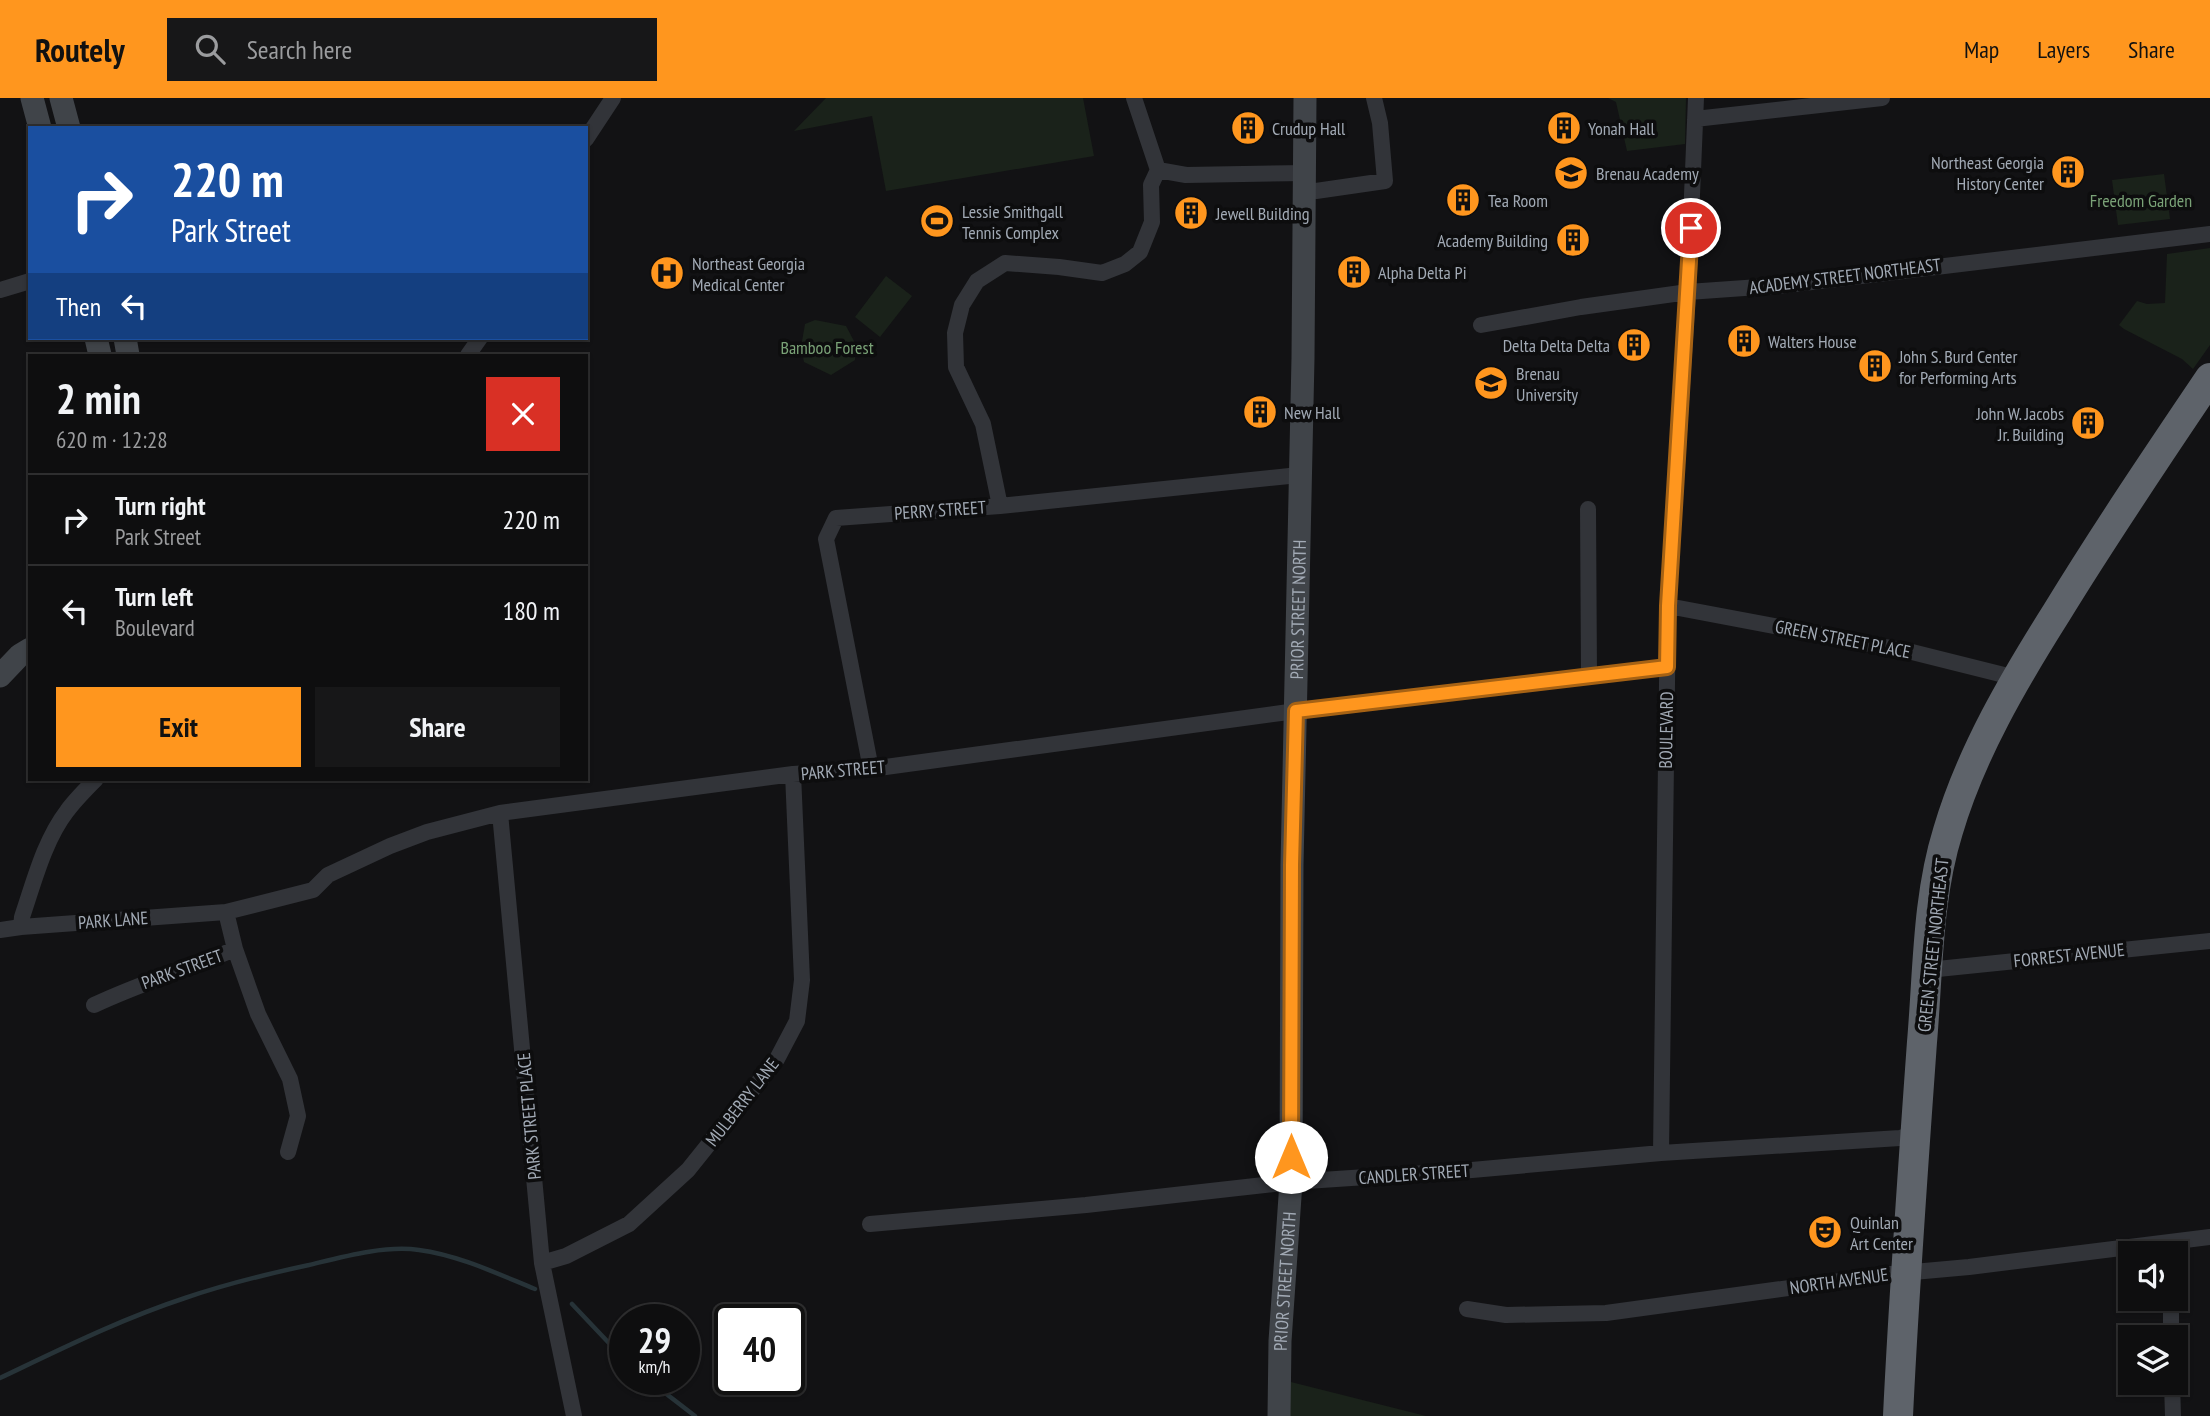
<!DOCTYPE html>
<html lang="en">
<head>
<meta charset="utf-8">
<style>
  :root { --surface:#0e0e0f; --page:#171718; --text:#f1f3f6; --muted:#9b9c9e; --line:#2e2e2f; --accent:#ff961e }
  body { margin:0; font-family:"PT Sans Narrow",sans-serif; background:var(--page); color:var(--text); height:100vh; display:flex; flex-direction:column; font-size:26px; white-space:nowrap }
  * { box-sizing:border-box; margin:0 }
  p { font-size:23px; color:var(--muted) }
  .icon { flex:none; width:38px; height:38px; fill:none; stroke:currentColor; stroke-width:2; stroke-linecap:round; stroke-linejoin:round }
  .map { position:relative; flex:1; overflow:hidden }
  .drawer { position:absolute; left:28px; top:256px; width:560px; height:427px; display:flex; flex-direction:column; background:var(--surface); border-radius:0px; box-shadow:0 2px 5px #0004,0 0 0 2px var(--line) }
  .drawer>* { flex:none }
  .guide { position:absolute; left:28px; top:28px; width:560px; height:214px; border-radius:0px; box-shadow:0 2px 5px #0004,0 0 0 2px var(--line); background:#1a4fa0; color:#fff; overflow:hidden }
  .buttons { position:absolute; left:2118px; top:1143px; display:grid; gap:14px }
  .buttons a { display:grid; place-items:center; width:70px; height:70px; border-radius:0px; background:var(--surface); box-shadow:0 2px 5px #0004,0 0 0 2px var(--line); font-size:35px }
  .speed { position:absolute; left:609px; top:1206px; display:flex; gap:14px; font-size:35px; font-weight:700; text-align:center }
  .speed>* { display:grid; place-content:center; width:91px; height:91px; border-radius:50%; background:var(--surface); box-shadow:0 2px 5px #0004,0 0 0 2px var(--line); line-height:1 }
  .speed small { font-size:18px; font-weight:400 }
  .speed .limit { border:4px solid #111; border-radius:10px; background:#fff; color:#111 }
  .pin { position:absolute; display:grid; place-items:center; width:60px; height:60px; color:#fff; margin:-30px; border:4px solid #fff; border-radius:50%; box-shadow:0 2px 7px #0007 }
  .me { position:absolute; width:77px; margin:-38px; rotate:0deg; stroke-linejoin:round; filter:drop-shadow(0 0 5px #0008) }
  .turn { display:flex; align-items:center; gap:24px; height:147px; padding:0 28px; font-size:32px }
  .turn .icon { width:91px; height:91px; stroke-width:2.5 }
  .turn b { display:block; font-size:49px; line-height:60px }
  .then { display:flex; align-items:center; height:66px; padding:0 28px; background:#0003; gap:14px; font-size:26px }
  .round { display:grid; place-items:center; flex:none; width:74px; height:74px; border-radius:0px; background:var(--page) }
  .summary { display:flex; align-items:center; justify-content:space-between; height:119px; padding:0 28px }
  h1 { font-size:42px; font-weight:700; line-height:52px }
  .action { display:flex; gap:14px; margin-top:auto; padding:14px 28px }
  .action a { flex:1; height:80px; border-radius:0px; background:var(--accent); color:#111; font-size:28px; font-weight:700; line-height:80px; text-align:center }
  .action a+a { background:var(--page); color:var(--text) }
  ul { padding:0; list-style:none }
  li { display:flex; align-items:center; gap:21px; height:91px; padding:0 28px; border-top:2px solid var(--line) }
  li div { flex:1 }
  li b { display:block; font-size:26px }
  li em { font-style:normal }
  header { display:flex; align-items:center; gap:42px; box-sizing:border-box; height:98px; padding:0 35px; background:var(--accent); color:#111 }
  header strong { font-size:33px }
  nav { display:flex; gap:38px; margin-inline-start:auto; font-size:24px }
  .search { width:490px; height:63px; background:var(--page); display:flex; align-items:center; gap:18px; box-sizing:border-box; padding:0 24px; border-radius:0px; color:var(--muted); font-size:26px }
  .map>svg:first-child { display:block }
</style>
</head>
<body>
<header>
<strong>Routely</strong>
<div class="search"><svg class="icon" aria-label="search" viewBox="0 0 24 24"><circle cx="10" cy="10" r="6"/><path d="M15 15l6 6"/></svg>Search here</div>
<nav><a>Map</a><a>Layers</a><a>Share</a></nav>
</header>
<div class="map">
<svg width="2210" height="1318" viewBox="0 0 2210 1318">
  <rect width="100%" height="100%" fill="#121214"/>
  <path fill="#1a221a" d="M826,0h257l11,58 -208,35 -14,-75 -78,15z
    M1608,0h78l-1,46 -58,7 -11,-49z
    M2164,76l6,45 -52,6 -6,-45z
    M2210,150v97l-17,24 -11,-10 -58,-30 -5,-4 18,-24 10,3 18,-1 2,-49z
    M886,178l26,20 -32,41 -25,-20z
    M815,222l31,6 9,17v17l-24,15 -27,-13 -3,-15 4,-23z
    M1279,1281l147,37h-150z"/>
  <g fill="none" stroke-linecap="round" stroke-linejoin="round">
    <path stroke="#273338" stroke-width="4.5" d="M572,1206l53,56
      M0,1280c61,-29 121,-59 185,-80 41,-14 82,-24 124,-33 33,-8 76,-20 110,-15 39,5 79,24 116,39
      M647,1281l48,37"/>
    <path stroke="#323439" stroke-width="16" d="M1695,21l187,-21
      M586,41l27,-41
      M1158,72l28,5 119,-2
      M1306,91l10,2 69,-10 -5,-58 -6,-25
      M0,192l30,-9
      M1481,227l100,-18 107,-15 99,-7 423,-51
      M468,257l12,-17
      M1000,408l-17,-82 -27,-57 -1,-34 7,-28 15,-24 28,-18 54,4 43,6 23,-9 15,-12 12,-30 -1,-37 7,-15 -24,-72
      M1588,411l1,167
      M1668,508l244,46 104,26
      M871,671l-45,-230 10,-21 164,-12 299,-31
      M500,715l42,450 32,153
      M21,829l1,-10c12,-35 22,-76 45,-106 8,-11 19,-22 29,-32
      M0,832l21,-3 205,-15
      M235,851l23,65 32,65 8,37 -10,36
      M1928,872l282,-29
      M94,907c46,-22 94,-36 141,-56l-9,-37 87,-22 15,-15 62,-29 37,-14 73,-19 293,-39 78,-5 425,-58 371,-44
      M1661,1055l7,-547 20,-314 8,-194
      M870,1126l216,-19 205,-23 181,-12 189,-17 239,-15 15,-5
      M542,1165l24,-7 63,-32 59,-54 89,-111 20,-38 5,-41 -9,-206
      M2171,1200v39
      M1467,1211l39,6 100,-2 285,-39 78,-7 241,-30
      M2172,1284l1,34"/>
    <g stroke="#404449" stroke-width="23">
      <path d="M32,0l8,30"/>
      <path d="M61,0l8,30"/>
      <path d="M96,240l4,17"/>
      <path d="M125,240l3,17"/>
      <path d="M0,578l20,-21 10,-6"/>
      <path id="s1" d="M1279,1318l1,-75 11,-159 1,-317 11,-507 2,-260"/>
    </g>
    <path stroke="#5e636a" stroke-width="30" d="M1898,1318c6,-125 15,-249 24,-374 6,-69 5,-144 26,-211 23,-78 66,-151 109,-219 49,-80 101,-157 153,-234"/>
  </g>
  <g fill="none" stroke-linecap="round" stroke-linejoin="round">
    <g stroke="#a66214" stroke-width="18">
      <path id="route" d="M1291,1059l1,-292 4,-154 371,-44 1,-61 23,-378"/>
    </g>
    <use href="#route" stroke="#ff961e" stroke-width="12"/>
  </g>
  <defs>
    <g id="building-disc" transform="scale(1.75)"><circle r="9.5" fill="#ff961e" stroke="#0d0d0e"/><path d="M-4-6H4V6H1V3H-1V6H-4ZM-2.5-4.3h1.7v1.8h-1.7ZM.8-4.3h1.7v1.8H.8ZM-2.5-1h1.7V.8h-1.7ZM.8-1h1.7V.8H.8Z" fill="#111"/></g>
    <g id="school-disc" transform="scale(1.75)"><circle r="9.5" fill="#ff961e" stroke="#0d0d0e"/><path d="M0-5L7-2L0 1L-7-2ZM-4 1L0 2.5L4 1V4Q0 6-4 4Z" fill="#111"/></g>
    <g id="stadium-disc" transform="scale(1.75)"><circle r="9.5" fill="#ff961e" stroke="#0d0d0e"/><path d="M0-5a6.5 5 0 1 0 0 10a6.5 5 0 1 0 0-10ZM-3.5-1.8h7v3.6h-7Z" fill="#111"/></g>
    <g id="hospital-disc" transform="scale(1.75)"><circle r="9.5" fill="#ff961e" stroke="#0d0d0e"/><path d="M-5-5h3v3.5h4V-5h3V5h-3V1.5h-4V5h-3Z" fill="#111"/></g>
    <g id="university-disc" transform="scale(1.75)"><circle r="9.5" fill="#ff961e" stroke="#0d0d0e"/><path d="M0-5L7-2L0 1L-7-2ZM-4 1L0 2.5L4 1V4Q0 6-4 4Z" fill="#111"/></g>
    <g id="theatre-disc" transform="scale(1.75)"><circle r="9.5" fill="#ff961e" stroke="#0d0d0e"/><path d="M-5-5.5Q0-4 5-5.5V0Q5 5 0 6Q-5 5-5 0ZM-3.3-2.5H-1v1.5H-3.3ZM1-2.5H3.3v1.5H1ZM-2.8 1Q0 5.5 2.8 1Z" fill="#111"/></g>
  </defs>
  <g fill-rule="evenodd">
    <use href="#building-disc" x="1248" y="30"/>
    <use href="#building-disc" x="1564" y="30"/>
    <use href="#building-disc" x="2068" y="74"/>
    <use href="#school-disc" x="1571" y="75"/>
    <use href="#building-disc" x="1463" y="102"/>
    <use href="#building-disc" x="1191" y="115"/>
    <use href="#stadium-disc" x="937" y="123"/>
    <use href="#building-disc" x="1573" y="142"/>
    <use href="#building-disc" x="1354" y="174"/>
    <use href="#hospital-disc" x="667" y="175"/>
    <use href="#building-disc" x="1744" y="243"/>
    <use href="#building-disc" x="1634" y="247"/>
    <use href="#building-disc" x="1875" y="268"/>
    <use href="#university-disc" x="1491" y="285"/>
    <use href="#building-disc" x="1260" y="314"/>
    <use href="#building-disc" x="2088" y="325"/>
    <use href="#theatre-disc" x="1825" y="1134"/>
  </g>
  <g text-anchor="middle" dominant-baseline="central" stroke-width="7" stroke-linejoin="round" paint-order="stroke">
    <g font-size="18" fill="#a2aab5" stroke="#0d0d0e" text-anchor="start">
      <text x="1272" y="30">Crudup Hall</text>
      <text x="1588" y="30">Yonah Hall</text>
      <text x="2044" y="64" text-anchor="end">Northeast Georgia<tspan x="2044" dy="21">History Center</tspan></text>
      <text x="1596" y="75">Brenau Academy</text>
      <text x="1488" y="102">Tea Room</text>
      <text x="962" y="113">Lessie Smithgall<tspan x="962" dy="21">Tennis Complex</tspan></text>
      <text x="1216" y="115">Jewell Building</text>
      <text x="1548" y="142" text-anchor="end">Academy Building</text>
      <text x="692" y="165">Northeast Georgia<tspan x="692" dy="21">Medical Center</tspan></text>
      <text x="1378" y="174">Alpha Delta Pi</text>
      <text x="1768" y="243">Walters House</text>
      <text x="1610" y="247" text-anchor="end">Delta Delta Delta</text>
      <text x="1899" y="258">John S. Burd Center<tspan x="1899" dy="21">for Performing Arts</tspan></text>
      <text x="1516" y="275">Brenau<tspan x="1516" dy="21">University</tspan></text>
      <text x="1284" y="314">New Hall</text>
      <text x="2064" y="315" text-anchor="end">John W. Jacobs<tspan x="2064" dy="21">Jr. Building</tspan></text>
      <text x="1850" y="1124">Quinlan<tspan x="1850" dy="21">Art Center</tspan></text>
    </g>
    <g font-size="18" fill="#7aa277" stroke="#0d0d0e">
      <text x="2141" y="102">Freedom Garden</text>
      <text x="827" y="249">Bamboo Forest</text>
    </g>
    <g font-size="18" fill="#a2aab5" stroke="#0d0d0e">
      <text transform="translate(1845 178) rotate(-7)">ACADEMY STREET NORTHEAST</text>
      <text transform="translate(940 412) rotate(-4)">PERRY STREET</text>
      <text stroke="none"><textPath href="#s1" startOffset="807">PRIOR STREET NORTH</textPath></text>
      <text transform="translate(1843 541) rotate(11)">GREEN STREET PLACE</text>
      <text transform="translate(1666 632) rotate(-89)">BOULEVARD</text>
      <text transform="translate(843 672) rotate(-5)">PARK STREET</text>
      <text transform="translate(113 822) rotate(-4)">PARK LANE</text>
      <text transform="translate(1933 847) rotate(-84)">GREEN STREET NORTHEAST</text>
      <text transform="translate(2069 857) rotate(-6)">FORREST AVENUE</text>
      <text transform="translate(182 871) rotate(-20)">PARK STREET</text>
      <text transform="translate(742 1004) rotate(-52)">MULBERRY LANE</text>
      <text transform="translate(529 1018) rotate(-95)">PARK STREET PLACE</text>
      <text transform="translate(1414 1076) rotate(-4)">CANDLER STREET</text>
      <text transform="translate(1839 1183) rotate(-8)">NORTH AVENUE</text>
      <text stroke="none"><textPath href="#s1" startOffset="135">PRIOR STREET NORTH</textPath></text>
    </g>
  </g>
</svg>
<div class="buttons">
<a><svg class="icon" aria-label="sound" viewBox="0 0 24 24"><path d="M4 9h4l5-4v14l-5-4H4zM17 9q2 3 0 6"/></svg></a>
<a><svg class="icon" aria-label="layers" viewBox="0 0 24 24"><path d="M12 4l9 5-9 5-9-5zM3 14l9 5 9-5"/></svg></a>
</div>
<div class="speed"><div>29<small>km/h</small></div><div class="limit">40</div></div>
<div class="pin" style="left:1691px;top:130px;background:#d93025"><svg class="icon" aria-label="arrive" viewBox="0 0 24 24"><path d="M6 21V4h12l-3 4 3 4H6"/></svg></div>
<svg class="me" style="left:1291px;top:1059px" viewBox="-20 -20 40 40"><circle r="19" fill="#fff"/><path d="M0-13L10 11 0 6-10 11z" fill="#ff961e"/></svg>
<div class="guide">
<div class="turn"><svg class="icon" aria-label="right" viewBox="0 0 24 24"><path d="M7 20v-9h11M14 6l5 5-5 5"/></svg><div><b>220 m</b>Park Street</div></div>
<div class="then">Then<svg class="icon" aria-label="left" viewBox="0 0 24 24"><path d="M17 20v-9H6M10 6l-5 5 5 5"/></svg></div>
</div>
<section class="drawer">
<div class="summary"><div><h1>2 min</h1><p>620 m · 12:28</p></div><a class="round" style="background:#d93025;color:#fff"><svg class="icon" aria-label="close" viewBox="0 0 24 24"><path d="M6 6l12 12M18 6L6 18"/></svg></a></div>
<ul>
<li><svg class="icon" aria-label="right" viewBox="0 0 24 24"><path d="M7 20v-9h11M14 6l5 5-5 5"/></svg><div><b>Turn right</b><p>Park Street</p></div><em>220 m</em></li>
<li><svg class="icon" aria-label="left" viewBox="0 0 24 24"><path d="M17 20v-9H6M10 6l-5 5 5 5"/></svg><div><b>Turn left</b><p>Boulevard</p></div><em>180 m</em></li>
</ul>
<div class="action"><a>Exit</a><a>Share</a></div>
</section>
</div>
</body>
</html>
